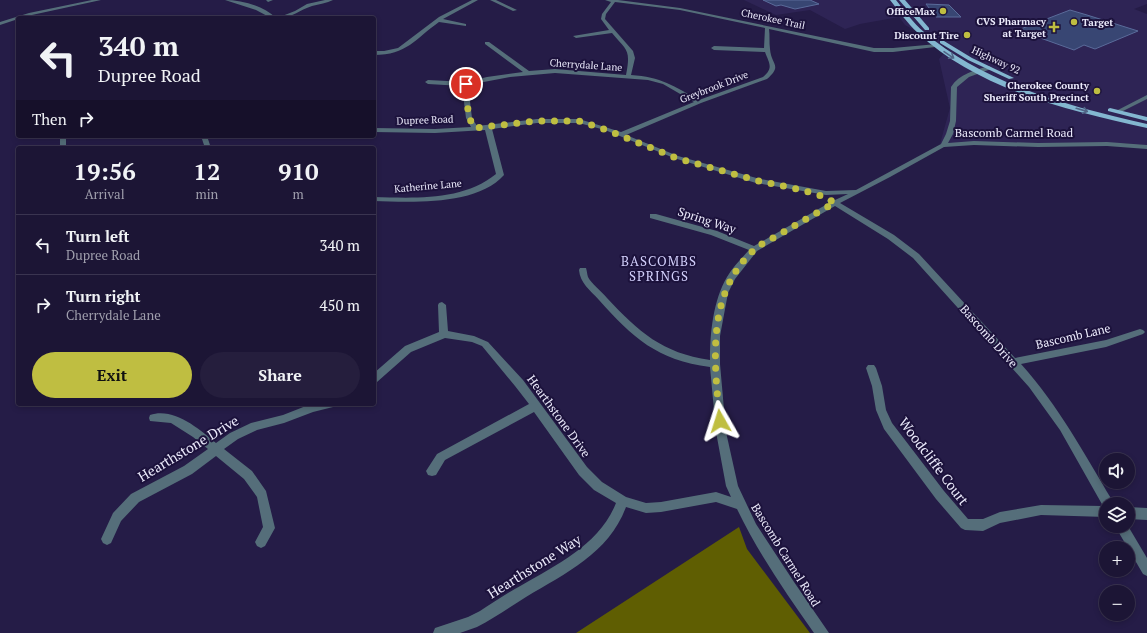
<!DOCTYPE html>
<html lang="en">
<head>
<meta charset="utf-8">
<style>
  :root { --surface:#1c1535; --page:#251e3d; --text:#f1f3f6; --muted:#a09fad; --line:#3a3450; --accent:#bfbe41 }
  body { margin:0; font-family:"PT Serif",serif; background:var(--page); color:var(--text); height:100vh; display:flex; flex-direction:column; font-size:15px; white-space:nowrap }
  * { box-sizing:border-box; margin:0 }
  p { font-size:13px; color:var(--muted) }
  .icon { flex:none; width:22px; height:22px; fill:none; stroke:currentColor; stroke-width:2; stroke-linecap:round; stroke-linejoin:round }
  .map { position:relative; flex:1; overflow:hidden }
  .drawer { position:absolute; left:16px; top:146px; width:360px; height:260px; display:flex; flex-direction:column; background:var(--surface); border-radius:4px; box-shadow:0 2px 6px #0003,0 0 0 1px var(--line) }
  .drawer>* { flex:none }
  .hud { position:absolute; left:16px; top:16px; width:360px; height:122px; border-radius:4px; box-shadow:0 2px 6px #0003,0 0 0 1px var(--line); background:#1c1535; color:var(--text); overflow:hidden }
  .fabs { position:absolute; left:1099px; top:453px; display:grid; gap:8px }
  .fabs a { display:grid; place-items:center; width:36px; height:36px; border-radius:50%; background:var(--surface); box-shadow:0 2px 6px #0003,0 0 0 1px var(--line); font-size:20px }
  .pin { position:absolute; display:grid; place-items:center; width:34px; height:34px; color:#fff; margin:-17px; border:2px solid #fff; border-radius:50%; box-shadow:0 1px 4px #0007 }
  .me { position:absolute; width:44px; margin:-22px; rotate:354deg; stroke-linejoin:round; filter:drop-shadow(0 0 3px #0008) }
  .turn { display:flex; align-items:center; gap:14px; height:84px; padding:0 16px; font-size:18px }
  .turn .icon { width:52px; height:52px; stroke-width:2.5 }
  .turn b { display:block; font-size:28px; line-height:34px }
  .then { display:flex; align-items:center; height:38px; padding:0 16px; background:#0003; gap:8px; font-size:15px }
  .eta { display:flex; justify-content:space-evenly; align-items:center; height:68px; text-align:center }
  .eta b { font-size:24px; font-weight:700; line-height:28px }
  .action { display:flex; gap:8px; margin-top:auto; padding:8px 16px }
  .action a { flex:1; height:46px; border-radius:24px; background:var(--accent); color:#111; font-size:16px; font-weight:700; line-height:46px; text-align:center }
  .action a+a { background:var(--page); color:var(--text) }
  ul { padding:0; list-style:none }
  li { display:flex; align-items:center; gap:12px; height:60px; padding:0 16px; border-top:1px solid var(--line) }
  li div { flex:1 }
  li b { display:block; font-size:15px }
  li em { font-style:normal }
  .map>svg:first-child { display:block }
</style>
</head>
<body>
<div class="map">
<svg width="1147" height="633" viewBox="0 0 1147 633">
  <rect width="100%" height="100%" fill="#251c47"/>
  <path fill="#2e2455" d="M744,0h403v4l-13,5 13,5v131l-25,-2 -126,2 -56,-1 10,-36 -11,-49 9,-10 -43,-24 -6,-8 -39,7 -15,5 -35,-19 -34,5z"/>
  <path fill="#5f5e02" d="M739,527l8,22 63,84h-234z"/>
  <path fill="#384673" stroke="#5a6b9a" d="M763,0h47l9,4 -24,5 -14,-4 -5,1z
    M926,4l23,1 12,12h-25z
    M1070,10l17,5 51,16 -43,18 -11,-4 -10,5 -56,-20z"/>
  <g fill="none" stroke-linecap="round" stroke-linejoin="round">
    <path fill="#556e7a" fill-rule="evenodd" d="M92,0h9l-83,18v1l-18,6v-3l29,-9z
      M225,0c17,0 39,6 51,18h-5l-15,-8z
      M266,0h7l-5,2z
      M325,0h8c-6,3 -14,4 -21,6 -13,4 -19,12 -35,12l18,-7 12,-7z
      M472,0h6l-35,19 23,5v2l-27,-4c-24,17 -32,33 -65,33v-4h10l14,-3 41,-31z
      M490,0h6l21,10 -4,1z
      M605,0h13l62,8 194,40h19l44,-4 1,1 -3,2 -42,5h-19l-105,-23c1,7 0,13 1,20 1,16 13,16 -3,30l-66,24 -75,32 52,21 82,23 66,12 30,-1 85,-46 5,-10 4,-13 1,-34c8,-13 24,-17 38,-21l3,2 -1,1 -22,8 -12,10 -1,34 -3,13 -5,9 26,-2 64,2 69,-1 40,3v4l-40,-3 -69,1 -64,-2 -30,2 -54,30 -50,26 54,32 25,19 96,104 91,-18 34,-11 3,1 2,2 -2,2 -37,13 -85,17c37,41 63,89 91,136l2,4h-8v13l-65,-2 -41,8 -17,8 -18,-1 -4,-2 -25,-29 -52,-70 -8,-19 -4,-24 -6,-18 2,-3h6l2,3 6,18 4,24 6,13 52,68 24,28h15l17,-7 41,-7 62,1 -43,-76 -31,-43 -116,-129 -25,-19 -53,-33 -78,45 -22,28 -7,14 -8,43v28l6,68 12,54 18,38 38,58 35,51h-15c-28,-40 -56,-80 -77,-124l-21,-7 -55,10 -15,1 -20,-6c-17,46 -60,66 -100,90 -16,10 -32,21 -49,30l-17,6h-27l2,-5 33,-11 12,-6c14,-9 27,-18 42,-26 36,-21 78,-41 94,-82l-22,-13 -15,-15 -45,-63 -89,48 -9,15 -4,1 -4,-1 -2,-4 11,-17 92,-50 -14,-18 -33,-40 -10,-4 -27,-4 -34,14 -34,30 -3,1v-10l31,-27 34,-14 -1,-27 1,-2 3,-1 4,3 2,26 26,5 14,6 35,38 64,87 15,15 24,15 20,6 15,-1 55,-10 15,5 -5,-11 -10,-54 -6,-65c-53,-7 -77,-29 -111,-67 -9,-10 -19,-17 -20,-30l1,-2h6c1,3 1,6 2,9 3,6 14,15 19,21 32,34 55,55 103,62 0,-27 3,-59 17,-83 6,-10 14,-18 22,-27l-38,-15 -61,-17v-4h6l61,17 37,15 75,-43 -2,-2 1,-2 7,1 13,-6 -22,1 -70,-12 -82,-25 -69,-28 -26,-7h-42l-45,6 12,46c-27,31 -93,27 -130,26v-4c41,1 89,4 122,-23l-11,-44 -50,3 -61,-1v-4l61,1 36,-2 -5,-9 -4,-32 -34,-2 -3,-2 3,-2 38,2 21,-5 36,-5 -38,-28v-2h4l40,29 26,-2 71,6c5,-26 1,-24 -14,-42l-36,5 -3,-2 36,-6 -8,-11 1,-5 9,-12zM615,2l65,8 85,18 -1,20 -50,-2 -3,2 3,2 51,2c4,11 9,16 -2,25l-64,23c-25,-14 -38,-23 -68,-25l4,-17 -2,-7 -28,-32 1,-5zM555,73l93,7 15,4 31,18 -73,30 -42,-13h-42l-60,7 -5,-8 -4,-33 42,-8z
      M1147,95v4l-28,14 -5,-1z
      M60,136h6v12h-6z
      M201,136h6l4,12h-6z
      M311,404h23l-1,3 -20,5 -29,11 -27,7 -19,9 -14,10 28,22 14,20 9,37 -10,18 -4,2 -4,-2 -2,-4 8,-15 -6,-30 -13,-18 -28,-23 -24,18 -53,28 -18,19 -10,22 -4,2 -4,-2 -2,-4 12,-26 18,-19 53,-28 24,-17 -15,-12 -22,-14 -21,-2 -1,-3 1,-3c24,-8 49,14 66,28l14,-10 21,-10 32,-8z
      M1128,507l19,1v12l-19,-1z
      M1115,526h13l19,32v18l-4,-2z"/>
    <path fill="#83b7d0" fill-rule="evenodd" d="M890,0h6c9,11 17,23 28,32 62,53 145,74 223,92v4c-77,-17 -170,-39 -229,-95 -11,-10 -19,-22 -28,-33z
      M899,0h6l24,28v2h-4z
      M940,41h4l28,17 42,20 -5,1 -41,-19 -28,-17z
      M1110,108l37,9v4l-39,-10v-2z"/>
  </g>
  <defs><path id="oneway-shaft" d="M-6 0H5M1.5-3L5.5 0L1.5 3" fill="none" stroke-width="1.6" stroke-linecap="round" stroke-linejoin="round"/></defs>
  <g stroke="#506486">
    <use href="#oneway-shaft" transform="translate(949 55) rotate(34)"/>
    <use href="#oneway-shaft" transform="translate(1082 110) rotate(16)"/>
  </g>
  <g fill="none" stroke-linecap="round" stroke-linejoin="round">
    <path stroke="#bfbe41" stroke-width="7" stroke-dasharray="0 12.6" d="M466,84l-1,2 4,32 6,10 62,-7h42l28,9 69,28 83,23 43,9 23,7 10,6c-21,11 -41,23 -62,35 -6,4 -15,7 -20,13 -47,43 -39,112 -33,170"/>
  </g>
  <g fill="#bfbe41" stroke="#1c123c" stroke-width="1.5">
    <circle cx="943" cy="11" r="4"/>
    <circle cx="1074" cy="22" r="4"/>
    <path d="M1052 21h4v4h4v4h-4v4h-4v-4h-4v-4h4z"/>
    <circle cx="967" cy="35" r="4"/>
    <circle cx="1097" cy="91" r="4"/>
  </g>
  <g text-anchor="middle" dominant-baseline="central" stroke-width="4" stroke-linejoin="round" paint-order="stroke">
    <g font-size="10" font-weight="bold" fill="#ebeafb" stroke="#1c123c" text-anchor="end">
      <text x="935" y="11">OfficeMax</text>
      <text x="1046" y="21">CVS Pharmacy<tspan x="1046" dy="12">at Target</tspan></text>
      <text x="1082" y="22" text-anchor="start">Target</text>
      <text x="959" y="35">Discount Tire</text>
      <text x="1089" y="85">Cherokee County<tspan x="1089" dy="12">Sheriff South Precinct</tspan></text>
    </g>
    <g font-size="10" fill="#ebeafb" stroke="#1c123c">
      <text transform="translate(773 19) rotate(12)">Cherokee Trail</text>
      <text transform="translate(996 60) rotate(25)">Highway 92</text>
      <text transform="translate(586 65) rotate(4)">Cherrydale Lane</text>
      <text transform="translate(714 87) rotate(-21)">Greybrook Drive</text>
      <text transform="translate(425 120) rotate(-2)">Dupree Road</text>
      <text transform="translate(428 186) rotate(-5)">Katherine Lane</text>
    </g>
    <g font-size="12" fill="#ebeafb" stroke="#1c123c">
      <text x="1014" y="132">Bascomb Carmel Road</text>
      <text transform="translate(707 220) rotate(18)">Spring Way</text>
      <text transform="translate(989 336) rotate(48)">Bascomb Drive</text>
      <text transform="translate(1073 336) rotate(-13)">Bascomb Lane</text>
      <text transform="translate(559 416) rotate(54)">Hearthstone Drive</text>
      <text transform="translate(786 555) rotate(58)">Bascomb Carmel Road</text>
    </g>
    <g font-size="13" letter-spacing="1" fill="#d2cffb" stroke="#1c123c">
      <text x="659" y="261">BASCOMBS<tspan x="659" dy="15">SPRINGS</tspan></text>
    </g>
    <g font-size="14" fill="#ebeafb" stroke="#1c123c">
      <text transform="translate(188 448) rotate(-31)">Hearthstone Drive</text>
      <text transform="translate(934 461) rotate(53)">Woodcliffe Court</text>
      <text transform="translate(534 566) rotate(-32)">Hearthstone Way</text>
    </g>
  </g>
</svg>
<div class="fabs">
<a><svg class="icon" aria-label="sound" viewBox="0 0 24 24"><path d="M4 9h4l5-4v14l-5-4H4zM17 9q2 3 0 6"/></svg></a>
<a><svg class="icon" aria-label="layers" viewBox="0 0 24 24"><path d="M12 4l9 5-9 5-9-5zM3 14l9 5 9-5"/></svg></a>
<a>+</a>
<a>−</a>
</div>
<div class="pin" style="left:466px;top:84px;background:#d93025"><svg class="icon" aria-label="arrive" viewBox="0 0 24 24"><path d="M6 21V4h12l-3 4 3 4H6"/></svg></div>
<svg class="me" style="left:720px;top:421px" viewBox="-20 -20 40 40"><path d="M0-17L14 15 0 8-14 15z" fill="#bfbe41" stroke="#fff" stroke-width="4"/></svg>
<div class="hud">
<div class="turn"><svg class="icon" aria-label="left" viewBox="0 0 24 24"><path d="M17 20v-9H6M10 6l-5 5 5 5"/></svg><div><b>340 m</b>Dupree Road</div></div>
<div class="then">Then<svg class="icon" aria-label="right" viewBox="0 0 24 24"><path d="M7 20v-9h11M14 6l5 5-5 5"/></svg></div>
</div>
<section class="drawer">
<div class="eta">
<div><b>19:56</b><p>Arrival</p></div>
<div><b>12</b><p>min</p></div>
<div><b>910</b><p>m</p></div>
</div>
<ul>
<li><svg class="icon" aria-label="left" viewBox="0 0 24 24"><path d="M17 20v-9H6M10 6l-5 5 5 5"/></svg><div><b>Turn left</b><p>Dupree Road</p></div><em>340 m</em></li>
<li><svg class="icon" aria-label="right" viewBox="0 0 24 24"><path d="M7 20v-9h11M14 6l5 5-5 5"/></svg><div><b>Turn right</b><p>Cherrydale Lane</p></div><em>450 m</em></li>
</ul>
<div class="action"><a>Exit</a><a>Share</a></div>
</section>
</div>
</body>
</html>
